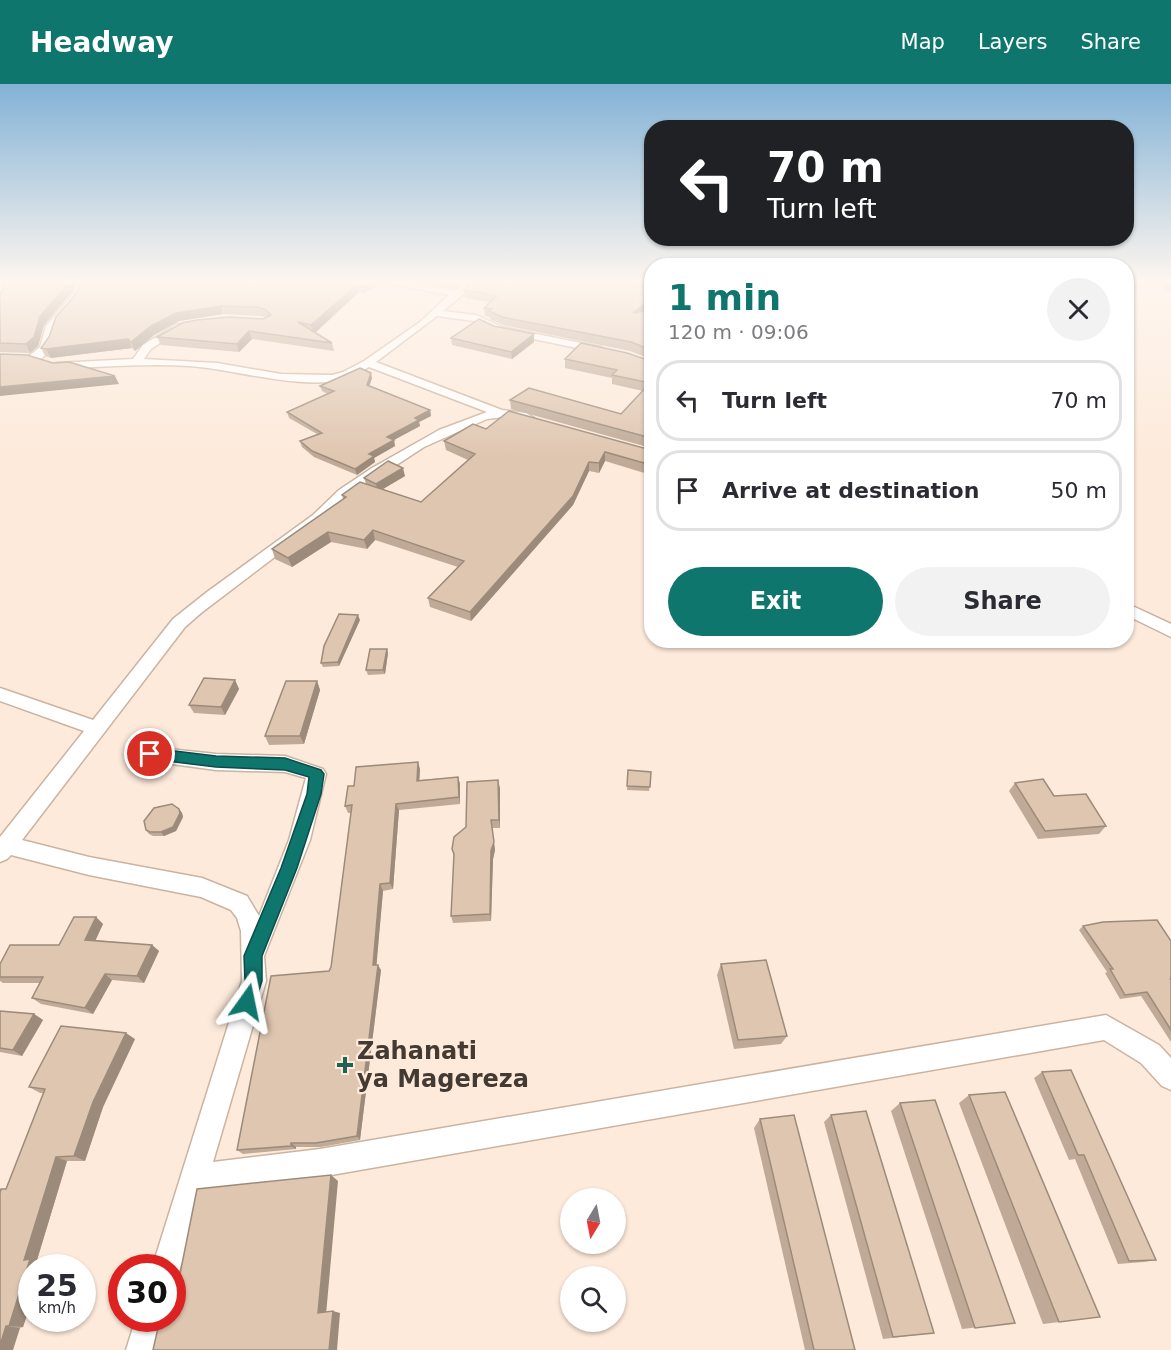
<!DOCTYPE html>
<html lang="en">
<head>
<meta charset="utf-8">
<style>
  :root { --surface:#fff; --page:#f2f2f3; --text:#2b2b33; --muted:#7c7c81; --line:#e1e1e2; --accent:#0f766e }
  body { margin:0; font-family:"DejaVu Sans",sans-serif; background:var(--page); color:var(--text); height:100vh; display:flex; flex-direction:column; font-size:22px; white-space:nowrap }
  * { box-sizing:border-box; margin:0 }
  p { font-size:20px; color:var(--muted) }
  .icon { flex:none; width:33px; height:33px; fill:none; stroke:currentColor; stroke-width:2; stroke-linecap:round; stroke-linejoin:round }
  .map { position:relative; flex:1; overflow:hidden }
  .sheet { position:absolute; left:644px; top:174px; width:490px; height:390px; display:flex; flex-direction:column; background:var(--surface); border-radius:24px; box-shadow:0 2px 4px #0004 }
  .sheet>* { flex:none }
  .guide { position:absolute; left:644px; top:36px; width:490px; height:126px; border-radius:24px; box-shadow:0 2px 4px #0004; background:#202124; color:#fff; overflow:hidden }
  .needle { width:39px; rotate:190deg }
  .buttons { position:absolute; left:560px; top:1104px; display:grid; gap:12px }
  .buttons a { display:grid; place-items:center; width:66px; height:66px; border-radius:50%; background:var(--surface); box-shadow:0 2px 4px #0004; font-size:30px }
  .speed { position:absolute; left:18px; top:1170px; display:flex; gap:12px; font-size:30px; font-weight:700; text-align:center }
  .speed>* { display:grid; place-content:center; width:78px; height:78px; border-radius:50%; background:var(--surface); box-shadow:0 2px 4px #0004; line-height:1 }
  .speed small { font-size:15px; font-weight:400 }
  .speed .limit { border:9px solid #d22; background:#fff; color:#111 }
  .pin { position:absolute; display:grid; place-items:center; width:51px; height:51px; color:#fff; margin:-26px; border:3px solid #fff; border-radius:50%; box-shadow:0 2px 6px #0007 }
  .me { position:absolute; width:66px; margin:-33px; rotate:12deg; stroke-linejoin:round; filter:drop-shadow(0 0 4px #0008) }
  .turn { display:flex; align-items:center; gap:21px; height:126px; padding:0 24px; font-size:27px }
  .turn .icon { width:78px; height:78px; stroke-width:2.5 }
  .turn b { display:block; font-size:42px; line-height:51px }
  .round { display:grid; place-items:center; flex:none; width:63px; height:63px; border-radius:32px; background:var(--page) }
  .summary { display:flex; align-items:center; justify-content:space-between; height:102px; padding:0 24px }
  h1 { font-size:36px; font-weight:700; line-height:45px; color:var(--accent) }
  .primary-button { display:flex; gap:12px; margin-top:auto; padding:12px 24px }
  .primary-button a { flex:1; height:69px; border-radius:36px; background:var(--accent); color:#fff; font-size:24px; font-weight:700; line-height:69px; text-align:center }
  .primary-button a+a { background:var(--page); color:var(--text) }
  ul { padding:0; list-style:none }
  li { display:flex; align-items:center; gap:18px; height:81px; margin:0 12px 9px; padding:0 12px; border:3px solid var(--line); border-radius:24px }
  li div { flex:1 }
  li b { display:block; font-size:22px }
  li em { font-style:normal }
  header { display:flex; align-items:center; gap:36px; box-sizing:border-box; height:84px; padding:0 30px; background:var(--accent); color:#fff }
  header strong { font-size:28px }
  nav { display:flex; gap:33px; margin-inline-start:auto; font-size:21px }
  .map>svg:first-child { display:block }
</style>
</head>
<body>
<header>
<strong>Headway</strong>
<nav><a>Map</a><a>Layers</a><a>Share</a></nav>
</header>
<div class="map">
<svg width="1171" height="1266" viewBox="0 0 1171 1266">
  <rect width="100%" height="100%" fill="#fdeadb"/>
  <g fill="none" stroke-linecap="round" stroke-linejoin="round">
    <g stroke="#cab4a1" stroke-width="3">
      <path id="street" d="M77,196h9c-4,19 -17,28 -28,44 -8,11 -5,40 -29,36v-4l11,-9 6,-21 29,-34z
        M372,196h21l62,11 16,-11h10l-38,31 33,4 26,12 99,20 5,3 -5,3 -106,-22 -21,-10 -37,-5 -61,46 126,48 24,3 8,5 -6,4 -24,-5 -17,2 -63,28 -75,49 -23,22 -125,95 -16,14 -163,213 67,17 113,21 45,18 12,20 30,-76 17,-62 -21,-6 -69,-2 -66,-9 -7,-2 -2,-5 2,-5 7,-2 66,7 69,2 38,13 3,5 -16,66 -46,116 2,25 -53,181 107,-13 786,-134 53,30 12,13v32l-9,-4 -21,-23 -37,-23 -784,137 -116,14 -27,87 -5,2v-12h-20l90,-287 -1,-50 -4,-13 -6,-8 -30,-13 -112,-22 -78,-20 -4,4 -7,3v-25l84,-106 -84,-30v-13l93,32 80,-101 34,-27 106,-77 26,-25 33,-22 67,-38 48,-18 -118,-45c-7,4 -14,8 -21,11 -43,14 -113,-9 -159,-12 -44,-3 -89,1 -133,3l-5,-3 5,-3 77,-4 10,-14 34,-21 4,1v4l-30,20 -7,10 73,4 64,11 51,1 11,-3 21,-11 56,-39 29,-27z
        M1126,519l45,21v13l-45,-22z
        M136,1234h30l-8,32h-32z"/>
    </g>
    <use href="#street" fill="#fff" fill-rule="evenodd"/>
  </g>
  <path fill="#c0aa97" d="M5,196h71l-3,11 -29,34 -6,21 -8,7 -30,-1v-59l2,-1z
    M83,196h297l1,4 -18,9 -4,-1 -44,40 17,11 2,8 -82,-12 -13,13 -78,-7 -4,-8 106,-18 3,-2 -5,-1 -38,-2 -44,7 -25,14 -19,16 -3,-3 -81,10 -6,-2 -4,-8 8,-11z
    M407,196h60l-13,9z
    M1147,196h24v12l-9,-2 2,-7z
    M464,206l187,16 -6,5 6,-1v49l-21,-8 -127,-26 -13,-6v-2l-5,-1 -1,-8 6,-6 -25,-4z
    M494,242l40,16 -22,17 -60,-14 -1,-7z
    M565,275l86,3v86l-140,-39 -1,-9 111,14 22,-23 -31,-7v-6l-47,-10z
    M372,294l-3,8 61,24 1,6 -12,6 1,4 -26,14 1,6 -21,12 1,4 -18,13 -43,-18 -12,-10 -2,-6 17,-7 -28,-16 -2,-6 41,-18 -6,-3 -2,-5z
    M486,345l165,21v25l-46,-14 -6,12 -10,-2 -16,34 -102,116 -41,-14 -2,-9 30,-31 -83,-27 -8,9 -36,-7 -39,25 -17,-8 -3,-10 71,-50 -1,-4 24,-11 -2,-6 41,-2 -22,13 38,13 47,-42 -22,-10 -2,-9z
    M360,536l-21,46 -16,1 -2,-4z
    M388,569l-3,21 -17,1 -2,-5z
    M235,596l4,9 -14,26 -31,-2 -5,-8z
    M317,597l3,9 -16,54 -35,1 -4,-9z
    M420,685l-1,11 39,-3 2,7v20l-61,6 -6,79 -10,2 -7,74 5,5 -21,170 -39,7h-25v2l-53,5 -6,-4 94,-183 20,-154h-3l-3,-7 9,-20z
    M628,686l23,2 -2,19 -22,-1z
    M1015,699l91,43 -7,8 -61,5 -29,-48z
    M500,704v40h-8l3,22 -2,9 -2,62 -38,2 -2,-7 3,-59 -2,-8z
    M179,725l3,4 1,4 -7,14 -12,5h-11l-4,-2 -3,-4z
    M96,833l7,7 -8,16 57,5 7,6 -15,32 -32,-3 -19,34 -52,-10 -9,-6 8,-15h-37l-3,-2v-17l59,-19z
    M1083,842l88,15v101l-30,-46 -21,3 -15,-26 2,-1 -28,-42z
    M721,880l66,72 -6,8 -47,5 -17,-74z
    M0,927l34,3 9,6 -21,36 -22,-4z
    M135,955l-32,68 -18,54h-18l-30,99 6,2 -11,6v32l-9,27 -3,1 -20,22 43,-257h-3l-11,-6z
    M1042,988l114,188 -12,2 -26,2 -43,-105 -6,1 -35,-82z
    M969,1011l131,222 -57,7 -84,-221z
    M900,1019l115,220 -53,6 -71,-218z
    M831,1031l103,218 -51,6 -59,-217z
    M760,1035l95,231h-50l-51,-222z"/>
  <path fill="#9c8b7b" d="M70,196h6l-3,11 -29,34 -6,21 -8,7 -4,-9 14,-28z
    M372,196h8l1,4 -18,9 -2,-7z
    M454,196h13l-13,9z
    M357,201l2,7 -45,42 -3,-9z
    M651,215v7l-18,15v-8z
    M221,222l2,8 -44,7 -25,14 -19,16 -4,-9 20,-16 25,-13z
    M249,247l3,8 -13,13 -2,-8z
    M534,250v8l-22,17 -1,-7z
    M128,255l4,9 -81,10 -5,-9z
    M371,289l1,5 -4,12 -1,-5z
    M115,292l4,8 -119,12v-9z
    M430,326l1,6 -12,6 1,4 -32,17 -1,-6 28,-19z
    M394,356l1,6 -21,12 1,4 -18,13 -2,-6 14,-15z
    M605,368v9l-6,12v-10z
    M589,378v9l-16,34 -102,116 -1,-9z
    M403,384l2,8 -27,16 -2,-8z
    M373,446l2,10 -8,9 -3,-9z
    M328,448l3,10 -39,25 -4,-9z
    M358,531l2,5 -21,46 -1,-4z
    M387,565l1,4 -3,21 -2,-4z
    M235,596l4,9 -14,26 -4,-8z
    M317,597l3,9 -16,54 -4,-8z
    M418,678l2,7 -1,19 -2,-7z
    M458,693l2,7v20l-1,-7z
    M498,696l2,8v40l-1,-8z
    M396,720l3,6 -6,79 -3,-6z
    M179,725l3,4 1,4 -7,14 -12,5 -3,-4z
    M491,736l4,30 -2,9 -2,62 -1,-7z
    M380,800l3,7 -7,80 -3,-6z
    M96,833l7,7 -10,22 -8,-6z
    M152,861l7,6 -15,32 -7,-7z
    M378,881l3,5 -21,170 -3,-4z
    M105,890l7,6 -19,34 -8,-6z
    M34,930l9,6 -21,36 -9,-6z
    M126,949l9,6 -32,68 -18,54 -11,-5 19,-54z
    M291,1059l5,4v2l-5,-3z
    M56,1073l11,4 -30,99 6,2 -2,6h-9v32l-9,27 -14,-1 15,-66z
    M331,1091l7,6 -12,134 -8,-2z
    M333,1227l7,2 -3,37h-8z
    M6,1242l14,2 -7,22h-13v-5z"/>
  <path fill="#dfc6b0" stroke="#9c8b7b" stroke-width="1.5" d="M5,196h65l-1,3 -29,33 -6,21 -8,7 -26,-1v-50l2,-1z
    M83,196h289l-11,6 -4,-1 -46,40 -13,-3 34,21 -83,-12 -12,13 -80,-7 25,-14 15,-3 32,-3 34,2 8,-4 -5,-5 -8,-3 -37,-1 -45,7 -25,13 -20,16 -3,-3 -82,10 -5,-1 8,-11 7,-20 20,-23z
    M475,196h137l39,8v11l-18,14 18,-3v40l-20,-8 -129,-25 -13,-6 3,-2 -8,-1 13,-12 -33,-6z
    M479,235l15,7 40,8 -23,18 -60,-14z
    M581,259l46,10 24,8v77l-141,-38 19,-12 92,26 29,-31 -38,-8 5,-5 -52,-11z
    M0,270l27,1 26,8 16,-1 46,14 -115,11z
    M360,284l11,5 -4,12 63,25 -15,8 4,2 -32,17 7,3 -25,14 5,2 -19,13 -43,-18 -12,-10 22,-8 -35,-21 47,-21 -14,-5z
    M509,327l142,39v15l-46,-13 -6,11 -10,-1 -16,34 -103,116 -42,-14 36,-37 -91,-31 -9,10 -36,-8 -40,26 -16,-9 74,-52 -4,-2 18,-13 61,20 54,-48 -31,-13 29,-17 13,5z
    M388,377l15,7 -27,16 -12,-6z
    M339,530l19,1 -20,47 -17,1 3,-17z
    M370,565h17l-4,21h-17z
    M204,594l31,2 -14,27 -32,-2z
    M286,597h31l-17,55h-35z
    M418,678l-1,19 41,-4 1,20 -63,7 -6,79 -10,1 -7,81h5l-21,171 -41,7h-25v3l-54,4 34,-174 58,-5 2,-4 21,-162 -7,1 3,-20h6l2,-19z
    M628,686l23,2 -1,15 -23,-1z
    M1043,695l11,17 32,-2 20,32 -61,5 -30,-48z
    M498,696l1,40h-8l3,22 -3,9 -1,63 -39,2 3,-62 -2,-5 2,-12 12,-10 1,-45z
    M172,720l7,5 1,4 -7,14 -12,5h-11l-4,-2 -2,-9 10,-13z
    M74,833h22l-11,23 67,5 -15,31 -32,-2 -20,34 -53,-10 11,-21h-43v-13l10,-19h49z
    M1157,836l14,21v38l-1,-1 1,2v50l-24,-38 -22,3 -15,-26h3l-30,-43 20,-4z
    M766,876l21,76 -49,4 -17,-76z
    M0,927l34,3 -21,36 -13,-2z
    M61,942l65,7 -33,69 -19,54 -18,1 -32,103 6,-1 -21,67h-3l-6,19v-152l1,-4h5l39,-100 -16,-2z
    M1071,986l85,190 -27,1 -45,-106h-6l-36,-83z
    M1005,1008l95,225 -41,5 -90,-227z
    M935,1016l80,223 -40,5 -75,-225z
    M866,1027l68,222 -41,4 -62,-222z
    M794,1031l61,235h-41l-54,-231z
    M331,1091l-13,138 15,-2 -4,39h-176l7,-31 12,-1v-4l25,-125z"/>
  <linearGradient id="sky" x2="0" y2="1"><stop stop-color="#83b2d6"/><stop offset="0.53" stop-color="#fef6ef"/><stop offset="1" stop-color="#fef6ef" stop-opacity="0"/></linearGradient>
  <rect width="1171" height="373" fill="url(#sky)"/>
  <path fill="#0f766e" stroke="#0a4d48" stroke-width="1.5" d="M150,664l66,8 69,2 36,12 3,4 -3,20 -24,74 -35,88v25l-9,28 -6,3 -7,-3 -2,-7 7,-21 -1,-25 37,-88 26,-74 2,-17 -24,-7 -69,-3 -66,-8 -5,-1 -2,-4 2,-4z"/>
  <path fill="#1e6355" stroke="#fdeadb" stroke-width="2" d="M342 972h6v6h6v6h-6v6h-6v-6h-6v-6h6z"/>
  <g text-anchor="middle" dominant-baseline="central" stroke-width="4.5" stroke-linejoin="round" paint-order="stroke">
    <g font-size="24" font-weight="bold" fill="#433a33" stroke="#fdeadb" text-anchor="start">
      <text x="357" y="967">Zahanati<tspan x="357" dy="28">ya Magereza</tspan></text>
    </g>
  </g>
</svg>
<div class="buttons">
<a><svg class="needle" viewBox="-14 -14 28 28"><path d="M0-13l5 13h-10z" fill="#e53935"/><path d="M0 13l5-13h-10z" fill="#7c7c81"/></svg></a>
<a><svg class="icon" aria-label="search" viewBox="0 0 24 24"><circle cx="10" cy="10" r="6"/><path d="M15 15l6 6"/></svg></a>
</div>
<div class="speed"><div>25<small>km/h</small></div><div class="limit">30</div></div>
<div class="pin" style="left:150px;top:670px;background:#d93025"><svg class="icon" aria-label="arrive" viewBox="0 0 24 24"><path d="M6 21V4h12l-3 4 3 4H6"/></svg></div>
<svg class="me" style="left:247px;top:918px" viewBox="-20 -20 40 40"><path d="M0-17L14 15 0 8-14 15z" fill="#0f766e" stroke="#fff" stroke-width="4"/></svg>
<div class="guide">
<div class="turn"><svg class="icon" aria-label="left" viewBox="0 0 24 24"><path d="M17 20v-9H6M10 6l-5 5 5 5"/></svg><div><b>70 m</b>Turn left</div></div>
</div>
<section class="sheet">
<div class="summary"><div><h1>1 min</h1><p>120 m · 09:06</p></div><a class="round"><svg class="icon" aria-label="close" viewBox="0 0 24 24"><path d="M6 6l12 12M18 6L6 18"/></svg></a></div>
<ul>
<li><svg class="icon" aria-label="left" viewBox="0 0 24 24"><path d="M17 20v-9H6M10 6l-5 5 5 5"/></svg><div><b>Turn left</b></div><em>70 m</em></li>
<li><svg class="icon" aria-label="arrive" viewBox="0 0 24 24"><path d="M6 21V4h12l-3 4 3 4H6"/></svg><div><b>Arrive at destination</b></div><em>50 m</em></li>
</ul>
<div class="primary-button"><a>Exit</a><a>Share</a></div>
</section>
</div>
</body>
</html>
